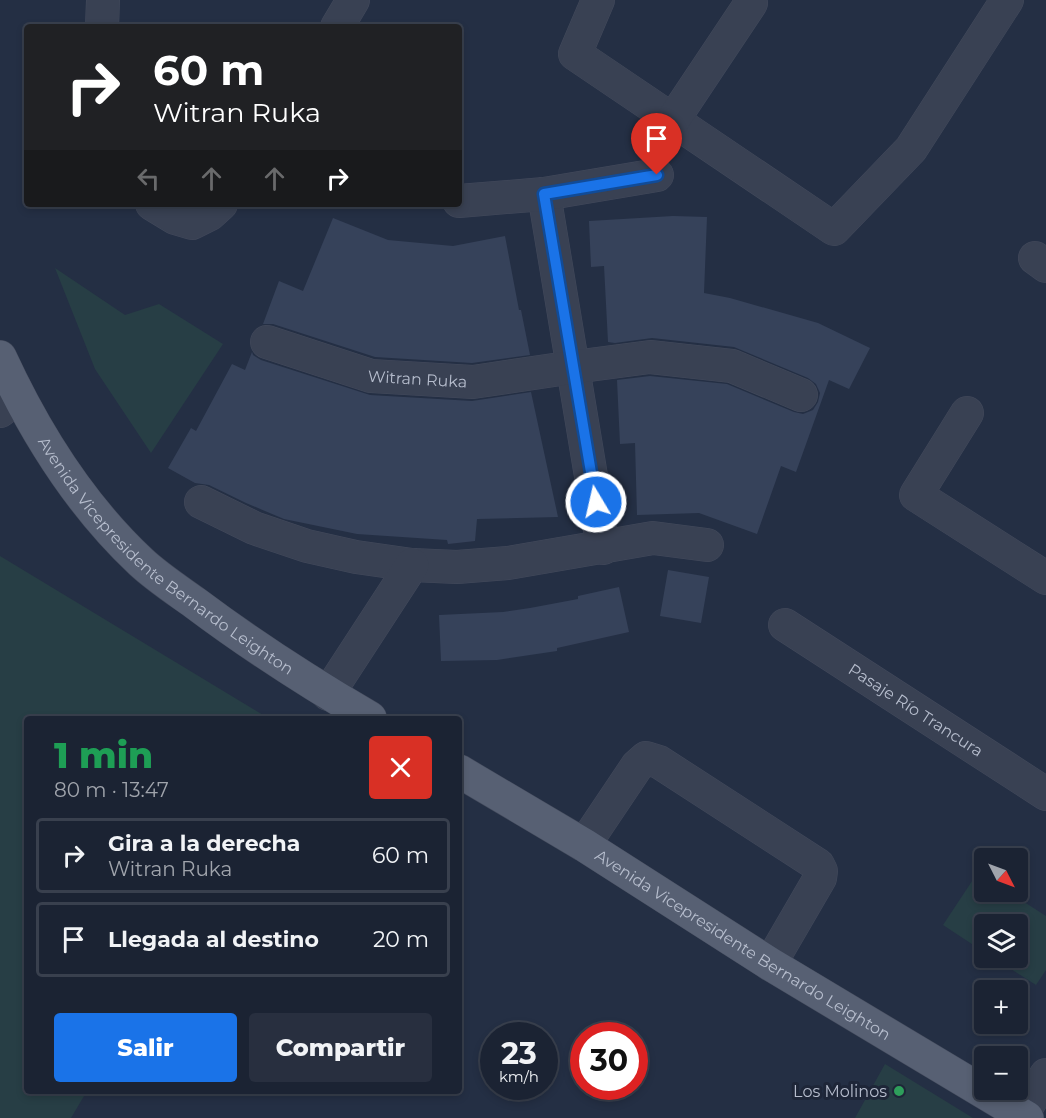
<!DOCTYPE html>
<html lang="es">
<head>
<meta charset="utf-8">
<style>
  :root { --surface:#1b2333; --page:#282f3f; --text:#f1f3f6; --muted:#a0a4ac; --line:#39404e; --accent:#1a73e8 }
  body { margin:0; font-family:Montserrat,sans-serif; background:var(--page); color:var(--text); height:100vh; display:flex; flex-direction:column; font-size:22px; white-space:nowrap }
  * { box-sizing:border-box; margin:0 }
  p { font-size:20px; color:var(--muted) }
  .icon { flex:none; width:33px; height:33px; fill:none; stroke:currentColor; stroke-width:2; stroke-linecap:round; stroke-linejoin:round }
  .map { position:relative; flex:1; overflow:hidden }
  .drawer { position:absolute; left:24px; top:716px; width:438px; height:378px; display:flex; flex-direction:column; background:var(--surface); border-radius:6px; box-shadow:0 3px 9px #0003,0 0 0 2px var(--line) }
  .drawer>* { flex:none }
  .top-card { position:absolute; left:24px; top:24px; width:438px; height:183px; border-radius:6px; box-shadow:0 3px 9px #0003,0 0 0 2px var(--line); background:#202124; color:#fff; overflow:hidden }
  .needle { width:39px; rotate:132deg }
  .tools { position:absolute; left:974px; top:848px; display:grid; gap:12px }
  .tools a { display:grid; place-items:center; width:54px; height:54px; border-radius:6px; background:var(--surface); box-shadow:0 3px 9px #0003,0 0 0 2px var(--line); font-size:30px }
  .speed { position:absolute; left:480px; top:1022px; display:flex; gap:12px; font-size:30px; font-weight:700; text-align:center }
  .speed>* { display:grid; place-content:center; width:78px; height:78px; border-radius:50%; background:var(--surface); box-shadow:0 3px 9px #0003,0 0 0 2px var(--line); line-height:1 }
  .speed small { font-size:15px; font-weight:400 }
  .speed .limit { border:9px solid #d22; background:#fff; color:#111 }
  .pin { position:absolute; display:grid; place-items:center; width:51px; height:51px; color:#fff; margin:-62px -26px; border-radius:50% 50% 50% 0; rotate:-45deg; box-shadow:0 0 6px #0007 }
  .pin .icon { rotate:45deg }
  .me { position:absolute; width:66px; margin:-33px; rotate:351deg; stroke-linejoin:round; filter:drop-shadow(0 0 4px #0008) }
  .turn { display:flex; align-items:center; gap:21px; height:126px; padding:0 30px; font-size:27px }
  .turn .icon { width:78px; height:78px; stroke-width:2.5 }
  .turn b { display:block; font-size:42px; line-height:51px }
  .lanes { display:flex; align-items:center; height:57px; padding:0 30px; background:#0003; justify-content:center; gap:30px; direction:ltr }
  .lanes .off { opacity:.35 }
  .round { display:grid; place-items:center; flex:none; width:63px; height:63px; border-radius:6px; background:var(--page) }
  .headline { display:flex; align-items:center; justify-content:space-between; height:102px; padding:0 30px }
  h1 { font-size:36px; font-weight:800; line-height:45px; color:#1e9e55 }
  .primary-button { display:flex; gap:12px; margin-top:auto; padding:12px 30px }
  .primary-button a { flex:1; height:69px; border-radius:6px; background:var(--accent); color:#fff; font-size:24px; font-weight:800; line-height:69px; text-align:center }
  .primary-button a+a { background:var(--page); color:var(--text) }
  ul { padding:0; list-style:none }
  li { display:flex; align-items:center; gap:18px; height:75px; margin:0 12px 9px; padding:0 18px; border:3px solid var(--line); border-radius:6px }
  li div { flex:1 }
  li b { display:block; font-size:22px }
  li em { font-style:normal }
  .map>svg:first-child { display:block }
</style>
</head>
<body>
<div class="map">
<svg width="1046" height="1118" viewBox="0 0 1046 1118">
  <rect width="100%" height="100%" fill="#242f44"/>
  <path fill="#273e45" d="M55,268l70,47 34,-11 64,40 -72,109 -56,-84z
    M0,556l268,162h-241v372l60,1 -16,27h-71z
    M978,872l6,4v15h23l39,25v54l-10,15 -44,-28h25v-33h-33v28l-41,-27z
    M885,1064l88,54h-118z"/>
  <path fill="#36425a" d="M673,216l34,1 -3,76 26,5 88,25 52,25 -21,41 -20,-9 -33,92 -15,-6 -24,68 -58,-21 -62,2 -2,-72 -15,1 -3,-64 33,-4 77,8 67,28 9,2 10,-4 5,-8 2,-9 -4,-9 -8,-6 -74,-31 -82,-9 -37,5 -7,-1 -4,-76 -13,1 -2,-46z
    M333,218l55,22 65,6 52,-10 14,74h2l9,45 -58,8 -97,-6 -102,-33h-10l16,-43 24,10z
    M252,352l1,3 8,5 109,35 102,6 59,-9 27,125 -81,2 -2,22 -27,3 -1,-4 -90,-6 -73,-15 -38,-16 -37,-18 -14,-2 -27,-15 23,-40 5,3 36,-67 13,6z
    M668,570l41,7 -8,46 -41,-7z
    M619,587l10,45 -72,16v3l-60,9 -56,1 -2,-46 64,-3 27,-4 48,-9v-3z"/>
  <g fill="none" stroke-linecap="round" stroke-linejoin="round">
    <g stroke="#434a5c" stroke-width="34">
      <g id="minor">
        <path d="M598,0l-23,54 259,175 77,-80 96,-149"/>
        <path d="M102,27l1,-27"/>
        <path d="M337,27l16,-27"/>
        <path d="M673,120l78,-117"/>
        <path d="M544,194l59,354"/>
        <path d="M459,201l85,-7 113,-19"/>
        <path d="M152,204l23,14 17,5 18,-9 11,-10"/>
        <path d="M1035,258l11,8"/>
        <path id="s1" d="M267,342l104,34 102,6 101,-15 76,-10 82,9 69,29"/>
        <path d="M0,411l18,-14"/>
        <path d="M967,413l-51,82 130,83"/>
        <path d="M201,502l53,26 53,18 49,11 56,8 45,2 51,-4 145,-25 54,7"/>
        <path id="s2" d="M785,625l261,169"/>
        <path d="M328,694l84,-129"/>
        <path d="M584,845l53,-79 9,-8 13,4 159,103 3,6 -1,7 -50,86"/>
        <path d="M1022,1115l24,-40"/>
      </g>
    </g>
    <g stroke="#434a5c" stroke-width="34">
      <g id="major">
        <path id="s3" d="M0,357c35,76 80,148 141,205 16,15 36,28 54,41 56,42 115,80 175,115"/>
        <path id="s4" d="M459,771l125,74 186,119 257,154"/>
      </g>
    </g>
    <use href="#minor" stroke="#394153" stroke-width="33"/>
    <use href="#major" stroke="#576073" stroke-width="33"/>
  </g>
  <g fill="none" stroke-linecap="round" stroke-linejoin="round">
    <g stroke="#114b97" stroke-width="15">
      <path id="route" d="M596,502l-52,-308 113,-19"/>
    </g>
    <use href="#route" stroke="#1a73e8" stroke-width="10"/>
  </g>
  <circle fill="#2e9e5b" stroke="#1e2638" stroke-width="2" cx="899" cy="1091" r="6"/>
  <g text-anchor="middle" dominant-baseline="central" stroke-width="6" stroke-linejoin="round" paint-order="stroke">
    <g font-size="16" fill="#b6bdcd" stroke="#1e2638">
      <text stroke="none"><textPath href="#s1" startOffset="156">Witran Ruka</textPath></text>
      <text stroke="none"><textPath href="#s3" startOffset="264">Avenida Vicepresidente Bernardo Leighton</textPath></text>
      <text stroke="none"><textPath href="#s2" startOffset="156">Pasaje Río Trancura</textPath></text>
      <text stroke="none"><textPath href="#s4" startOffset="333">Avenida Vicepresidente Bernardo Leighton</textPath></text>
    </g>
    <g font-size="16" fill="#b6bdcd" stroke="#1e2638" text-anchor="end">
      <text x="887" y="1091">Los Molinos</text>
    </g>
  </g>
</svg>
<div class="tools">
<a><svg class="needle" viewBox="-14 -14 28 28"><path d="M0-13l5 13h-10z" fill="#e53935"/><path d="M0 13l5-13h-10z" fill="#a0a4ac"/></svg></a>
<a><svg class="icon" aria-label="layers" viewBox="0 0 24 24"><path d="M12 4l9 5-9 5-9-5zM3 14l9 5 9-5"/></svg></a>
<a>+</a>
<a>−</a>
</div>
<div class="speed"><div>23<small>km/h</small></div><div class="limit">30</div></div>
<div class="pin" style="left:657px;top:175px;background:#d93025"><svg class="icon" aria-label="arrive" viewBox="0 0 24 24"><path d="M6 21V4h12l-3 4 3 4H6"/></svg></div>
<svg class="me" style="left:596px;top:502px" viewBox="-20 -20 40 40"><circle r="17" fill="#1a73e8" stroke="#fff" stroke-width="3"/><path d="M0-11L8 9 0 5-8 9z" fill="#fff"/></svg>
<div class="top-card">
<div class="turn"><svg class="icon" aria-label="right" viewBox="0 0 24 24"><path d="M7 20v-9h11M14 6l5 5-5 5"/></svg><div><b>60 m</b>Witran Ruka</div></div>
<div class="lanes"><svg class="icon off" aria-label="left" viewBox="0 0 24 24"><path d="M17 20v-9H6M10 6l-5 5 5 5"/></svg><svg class="icon off" aria-label="ahead" viewBox="0 0 24 24"><path d="M12 20V5M6 11l6-6 6 6"/></svg><svg class="icon off" aria-label="ahead" viewBox="0 0 24 24"><path d="M12 20V5M6 11l6-6 6 6"/></svg><svg class="icon" aria-label="right" viewBox="0 0 24 24"><path d="M7 20v-9h11M14 6l5 5-5 5"/></svg></div>
</div>
<section class="drawer">
<div class="headline"><div><h1>1 min</h1><p>80 m · 13:47</p></div><a class="round" style="background:#d93025;color:#fff"><svg class="icon" aria-label="close" viewBox="0 0 24 24"><path d="M6 6l12 12M18 6L6 18"/></svg></a></div>
<ul>
<li><svg class="icon" aria-label="right" viewBox="0 0 24 24"><path d="M7 20v-9h11M14 6l5 5-5 5"/></svg><div><b>Gira a la derecha</b><p>Witran Ruka</p></div><em>60 m</em></li>
<li><svg class="icon" aria-label="arrive" viewBox="0 0 24 24"><path d="M6 21V4h12l-3 4 3 4H6"/></svg><div><b>Llegada al destino</b></div><em>20 m</em></li>
</ul>
<div class="primary-button"><a>Salir</a><a>Compartir</a></div>
</section>
</div>
</body>
</html>
